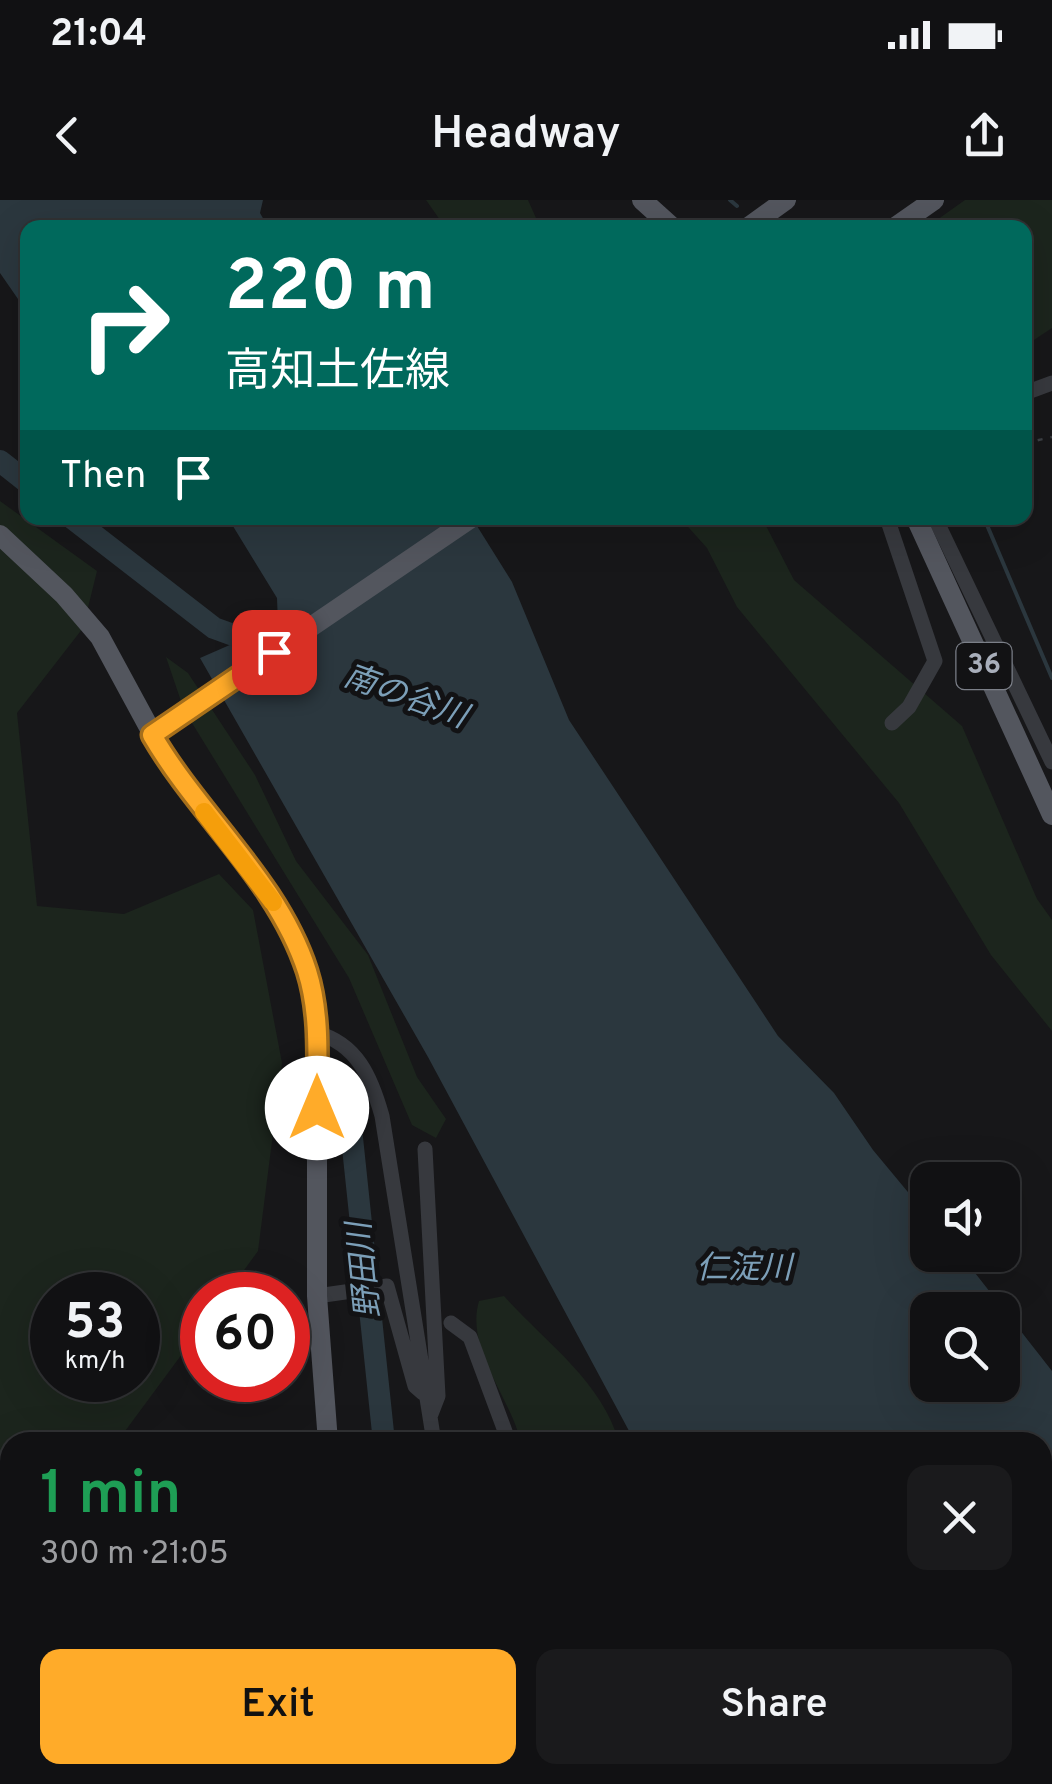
<!DOCTYPE html>
<html lang="en">
<head>
<meta charset="utf-8">
<style>
  :root { --surface:#111113; --page:#1a1a1c; --text:#f1f3f6; --muted:#9c9da0; --line:#303133; --accent:#ffab29 }
  body { margin:0; font-family:Overpass,"Noto Sans JP",sans-serif; background:var(--page); color:var(--text); height:100vh; display:flex; flex-direction:column; font-size:38px; white-space:nowrap }
  * { box-sizing:border-box; margin:0 }
  p { font-size:32px; color:var(--muted) }
  .icon { flex:none; width:55px; height:55px; fill:none; stroke:currentColor; stroke-width:2; stroke-linecap:round; stroke-linejoin:round }
  .map { position:relative; flex:1; overflow:hidden }
  .sheet { position:absolute; left:0px; top:1232px; width:1052px; height:352px; display:flex; flex-direction:column; background:var(--surface); border-radius:30px 30px 0 0; box-shadow:0 10px 40px #0002,0 0 0 2px var(--line) }
  .sheet>* { flex:none }
  .guide { position:absolute; left:20px; top:20px; width:1012px; height:305px; border-radius:20px; box-shadow:0 10px 40px #0002,0 0 0 2px var(--line); background:#00695c; color:#fff; overflow:hidden }
  .buttons { position:absolute; left:910px; top:962px; display:grid; gap:20px }
  .buttons a { display:grid; place-items:center; width:110px; height:110px; border-radius:20px; background:var(--surface); box-shadow:0 10px 40px #0002,0 0 0 2px var(--line); font-size:50px }
  .speed { position:absolute; left:30px; top:1072px; display:flex; gap:20px; font-size:50px; font-weight:700; text-align:center }
  .speed>* { display:grid; place-content:center; width:130px; height:130px; border-radius:50%; background:var(--surface); box-shadow:0 10px 40px #0002,0 0 0 2px var(--line); line-height:1 }
  .speed small { font-size:25px; font-weight:400 }
  .speed .limit { border:15px solid #d22; background:#fff; color:#111 }
  .pin { position:absolute; display:grid; place-items:center; width:85px; height:85px; color:#fff; margin:-42px; border-radius:20px; box-shadow:0 5px 15px #0006 }
  .me { position:absolute; width:110px; margin:-55px; rotate:0deg; stroke-linejoin:round; filter:drop-shadow(0 0 8px #0008) }
  .turn { display:flex; align-items:center; gap:35px; height:210px; padding:0 40px; font-size:45px }
  .turn .icon { width:130px; height:130px; stroke-width:2.5 }
  .turn b { display:block; font-size:70px; line-height:85px }
  .then { display:flex; align-items:center; height:95px; padding:0 40px; background:#0003; gap:20px; font-size:38px }
  .round { display:grid; place-items:center; flex:none; width:105px; height:105px; border-radius:20px; background:var(--page) }
  .head { display:flex; align-items:center; justify-content:space-between; height:170px; padding:0 40px }
  h1 { font-size:60px; font-weight:600; line-height:75px; color:#1e9e55 }
  .cta { display:flex; gap:20px; margin-top:auto; padding:20px 40px }
  .cta a { flex:1; height:115px; border-radius:20px; background:var(--accent); color:#111; font-size:40px; font-weight:600; line-height:115px; text-align:center }
  .cta a+a { background:var(--page); color:var(--text) }
  .status { display:flex; justify-content:space-between; align-items:center; height:70px; padding:0 50px; background:var(--surface); direction:ltr }
  .status svg { height:28px; fill:currentColor }
  header { display:flex; justify-content:space-between; align-items:center; height:130px; padding:0 40px; background:var(--surface); font-size:45px; font-weight:600 }
  .map>svg:first-child { display:block }
</style>
</head>
<body>
<div class="status"><b>21:04</b><svg viewBox="0 0 49 12"><path d="M0 12V9h3v3zM5 12V6h3v6zM10 12V3h3v9zM15 12V0h3v12zM26 1h20v11H26zM47 4h2v5h-2z"/></svg></div>
<header><svg class="icon" aria-label="back" viewBox="0 0 24 24"><path d="M15 5l-7 7 7 7"/></svg>Headway<svg class="icon" aria-label="share" viewBox="0 0 24 24"><path d="M12 15V3M7 8l5-5 5 5M5 13v7h14v-7"/></svg></header>
<div class="map">
<svg width="1052" height="1584" viewBox="0 0 1052 1584">
  <rect width="100%" height="100%" fill="#171719"/>
  <path fill="#1c251d" fill-rule="evenodd" d="M426,0h102l12,27h-95z
    M965,0h87v128l-27,18v-118l-87,-1 -4,-5z
    M0,301l97,70 -14,57 -66,85 20,193 87,8 95,-40 34,36 29,153 -24,188 -32,44h-24v32l-85,115h-107v273l-10,7zM52,1095h86v85h-86z
    M680,318h82l32,62 168,146 75,173 15,21v111l-61,-76 -92,-152 -162,-196 -30,-59z
    M166,457l22,16 67,102 41,86 72,94 49,122 29,42 -10,19 -24,-13 -63,-147 -165,-268z
    M504,1096c42,47 97,84 115,146h-98c-11,-45 -56,-94 -42,-141z
    M235,1575h187l-10,9h-185z"/>
  <path fill="#2b373e" fill-rule="evenodd" d="M0,0h263l-3,13 8,14 -240,1 -1,84 -27,-39z
    M228,318h244l40,64 57,138 209,316 56,57 39,57 54,65 1,40h33l91,116v173l-9,-2 -1,-100h-407l-207,-385 -228,-399 78,-34 -1,-26zM928,1110h74v75h-74z
    M918,1575h100l10,9h-100z"/>
  <g fill="none" stroke-linecap="round" stroke-linejoin="round">
    <path stroke="#2b373e" stroke-width="4" d="M730,0l7,6
      M984,318l68,160"/>
    <path stroke="#2b373e" stroke-width="22" d="M0,261l28,22
      M72,318l142,110 55,20
      M339,898l13,40 32,304
      M523,1575v9"/>
    <path stroke="#343539" stroke-width="20" stroke-dasharray="20 10" stroke-linecap="butt" d="M369,1575l1,9"/>
    <path stroke="#3d4045" stroke-width="2.5" stroke-dasharray="5 8" stroke-linecap="butt" d="M1025,243l27,-6"/>
    <path stroke="#37393e" stroke-width="15" d="M1025,193l27,-10
      M887,318l48,143 -26,46 -17,16
      M935,318l117,244
      M317,833c40,11 54,44 65,83l52,326
      M425,949l13,247 -7,18
      M317,1096l70,-10 28,100 8,7
      M451,1123l19,14 39,105
      M0,1550l10,-5
      M716,1575l2,9
      M546,1584l1,-9
      M571,1584v-9"/>
    <path stroke="#53565e" stroke-width="20" d="M642,0l31,28
      M747,28l39,-28
      M894,28l40,-28
      M916,318l136,297
      M0,335l64,60 36,42 71,131 98,127 29,53 10,27 9,58v263l11,146
      M152,535l319,-217"/>
  </g>
  <g fill="none" stroke-linecap="round" stroke-linejoin="round">
    <g stroke="#a66f1b" stroke-width="25">
      <path id="route" d="M274,452l-122,83c47,81 126,146 155,236 14,44 10,93 10,137"/>
    </g>
    <use href="#route" stroke="#ffab29" stroke-width="18"/>
    <path stroke="#f59e0b" stroke-width="18" d="M204,612l69,90"/>
  </g>
  <g text-anchor="middle" dominant-baseline="central" stroke-width="10" stroke-linejoin="round" paint-order="stroke">
    <rect fill="#121214" stroke="#7b7f88" stroke-width="2.5" x="956.5" y="443" width="55" height="46" rx="8"/>
    <g font-size="28" font-weight="bold" fill="#a8aeba">
      <text x="984" y="466">36</text>
    </g>
    <g font-size="32" font-style="italic" fill="#7c9fb8" stroke="#121214">
      <text transform="translate(405 498) rotate(20)">南の谷川</text>
      <text transform="translate(366 1070) rotate(-96)">野田川</text>
      <text x="744" y="1070">仁淀川</text>
    </g>
  </g>
</svg>
<div class="buttons">
<a><svg class="icon" aria-label="sound" viewBox="0 0 24 24"><path d="M4 9h4l5-4v14l-5-4H4zM17 9q2 3 0 6"/></svg></a>
<a><svg class="icon" aria-label="search" viewBox="0 0 24 24"><circle cx="10" cy="10" r="6"/><path d="M15 15l6 6"/></svg></a>
</div>
<div class="speed"><div>53<small>km/h</small></div><div class="limit">60</div></div>
<div class="pin" style="left:274px;top:452px;background:#d93025"><svg class="icon" aria-label="arrive" viewBox="0 0 24 24"><path d="M6 21V4h12l-3 4 3 4H6"/></svg></div>
<svg class="me" style="left:317px;top:908px" viewBox="-20 -20 40 40"><circle r="19" fill="#fff"/><path d="M0-13L10 11 0 6-10 11z" fill="#ffab29"/></svg>
<div class="guide">
<div class="turn"><svg class="icon" aria-label="right" viewBox="0 0 24 24"><path d="M7 20v-9h11M14 6l5 5-5 5"/></svg><div><b>220 m</b>高知土佐線</div></div>
<div class="then">Then<svg class="icon" aria-label="arrive" viewBox="0 0 24 24"><path d="M6 21V4h12l-3 4 3 4H6"/></svg></div>
</div>
<section class="sheet">
<div class="head"><div><h1>1 min</h1><p>300 m · 21:05</p></div><a class="round"><svg class="icon" aria-label="close" viewBox="0 0 24 24"><path d="M6 6l12 12M18 6L6 18"/></svg></a></div>
<div class="cta"><a>Exit</a><a>Share</a></div>
</section>
</div>
</body>
</html>
